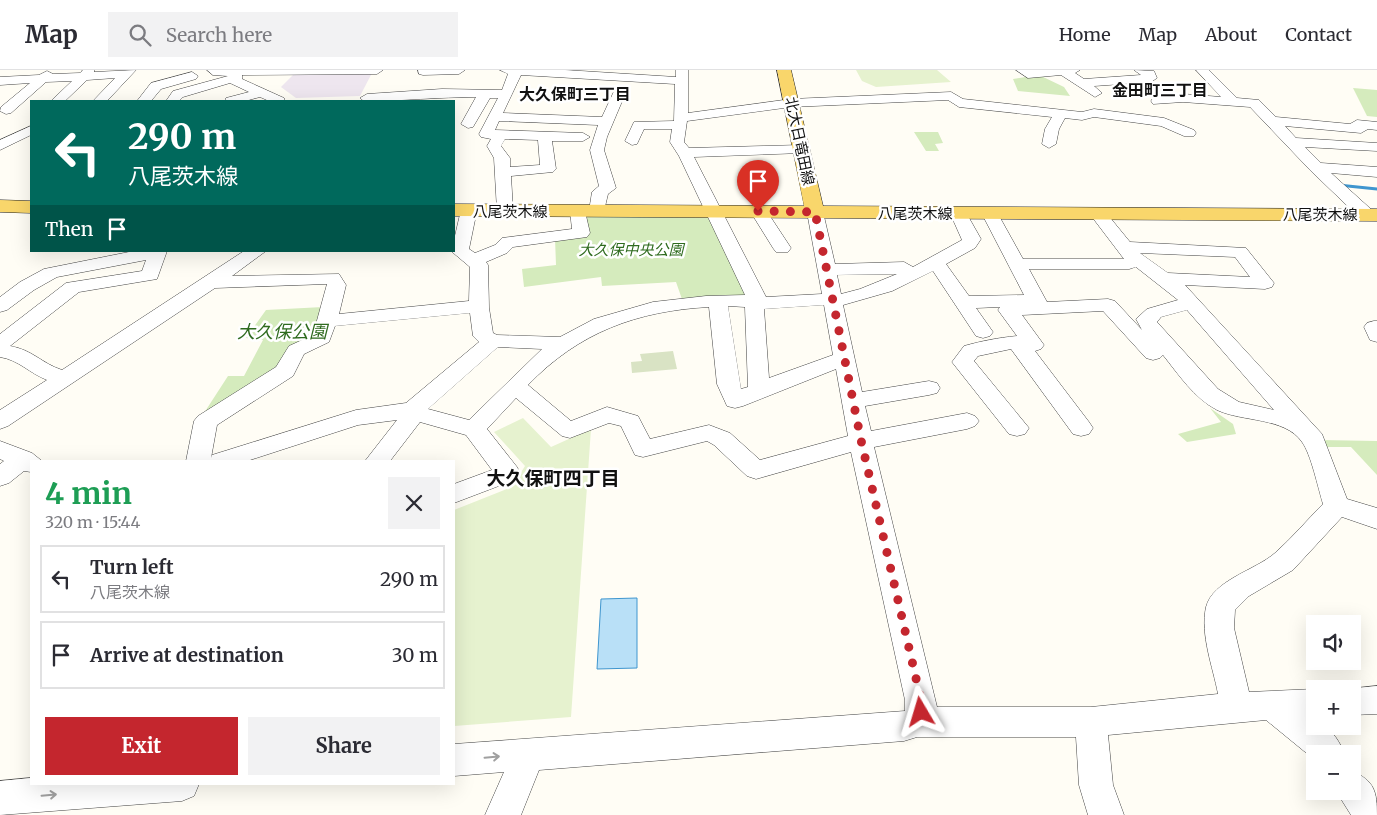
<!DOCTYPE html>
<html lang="en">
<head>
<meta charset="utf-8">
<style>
  :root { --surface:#fff; --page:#f2f2f3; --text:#2b2b33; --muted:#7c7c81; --line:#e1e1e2; --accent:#c4262e }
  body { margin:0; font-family:Merriweather,"Noto Sans JP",serif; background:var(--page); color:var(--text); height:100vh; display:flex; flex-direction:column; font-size:19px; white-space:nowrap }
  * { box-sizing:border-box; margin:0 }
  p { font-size:16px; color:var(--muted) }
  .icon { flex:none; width:28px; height:28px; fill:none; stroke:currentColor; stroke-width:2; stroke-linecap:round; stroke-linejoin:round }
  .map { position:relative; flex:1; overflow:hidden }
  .details { position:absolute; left:30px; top:390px; width:425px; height:325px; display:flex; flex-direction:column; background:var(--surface); border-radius:0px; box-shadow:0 5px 20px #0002 }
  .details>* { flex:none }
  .top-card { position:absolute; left:30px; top:30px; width:425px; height:152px; border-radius:0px; box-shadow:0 5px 20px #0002; background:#00695c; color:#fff; overflow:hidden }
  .buttons { position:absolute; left:1306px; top:545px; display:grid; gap:10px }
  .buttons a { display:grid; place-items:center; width:55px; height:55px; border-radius:0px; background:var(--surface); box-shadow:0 5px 20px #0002; font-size:25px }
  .pin { position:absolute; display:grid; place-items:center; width:42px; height:42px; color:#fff; margin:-51px -21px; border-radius:50% 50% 50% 0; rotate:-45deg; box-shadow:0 0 5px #0007 }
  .pin .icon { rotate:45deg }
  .me { position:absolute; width:55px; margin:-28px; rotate:353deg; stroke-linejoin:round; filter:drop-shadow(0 0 4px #0008) }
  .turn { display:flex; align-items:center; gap:18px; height:105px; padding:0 15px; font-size:22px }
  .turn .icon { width:65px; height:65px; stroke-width:2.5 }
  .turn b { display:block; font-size:35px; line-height:42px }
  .then { display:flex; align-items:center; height:48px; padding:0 15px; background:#0003; gap:10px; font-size:19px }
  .round { display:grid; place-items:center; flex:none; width:52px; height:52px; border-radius:0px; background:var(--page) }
  .summary { display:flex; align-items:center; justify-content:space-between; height:85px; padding:0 15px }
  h1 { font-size:30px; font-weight:700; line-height:38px; color:#1e9e55 }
  .primary-button { display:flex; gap:10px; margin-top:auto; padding:10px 15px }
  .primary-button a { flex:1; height:58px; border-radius:0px; background:var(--accent); color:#fff; font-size:20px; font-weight:700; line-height:58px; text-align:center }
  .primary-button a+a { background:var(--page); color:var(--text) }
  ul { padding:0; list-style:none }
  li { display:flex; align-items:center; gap:15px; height:68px; margin:0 10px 8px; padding:0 5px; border:2px solid var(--line); border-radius:0px }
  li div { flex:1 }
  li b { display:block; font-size:19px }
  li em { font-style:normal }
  header { display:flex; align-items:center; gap:30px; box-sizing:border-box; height:70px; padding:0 25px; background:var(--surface); border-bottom:1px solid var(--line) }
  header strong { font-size:24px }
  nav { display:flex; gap:28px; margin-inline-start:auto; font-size:18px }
  .search { width:350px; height:45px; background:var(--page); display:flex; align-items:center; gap:12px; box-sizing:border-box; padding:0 18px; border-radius:0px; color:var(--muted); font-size:19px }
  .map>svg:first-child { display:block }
</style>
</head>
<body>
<header>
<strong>Map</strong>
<div class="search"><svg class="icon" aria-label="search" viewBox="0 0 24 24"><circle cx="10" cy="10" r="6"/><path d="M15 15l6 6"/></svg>Search here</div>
<nav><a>Home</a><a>Map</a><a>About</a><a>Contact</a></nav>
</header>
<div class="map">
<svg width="1377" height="745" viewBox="0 0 1377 745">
  <rect width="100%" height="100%" fill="#fffdf5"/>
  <path fill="#eee6ef" d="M373,1l-13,25 -64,2 -15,-11 14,-14z"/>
  <path fill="#d5ebbd" d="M1039,5l25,12 6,9 -52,-5 -5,-12z
    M1353,18l24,2v27l-10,-1z
    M914,62h24l5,11 -8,1 4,7h-13z
    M583,144h124l44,83 -68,5 -7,-20 -74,4 -1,-9 -77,10 -2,-18 34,-4 -1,-27 29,-3z
    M323,237l-5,27 -38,36 -76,43 24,-37h16l19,-36 -17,-2 20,-28z
    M1210,338l23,16 3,10 -49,8 -9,-8 43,-12z
    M1320,370l57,1v34l-26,-28h-26z"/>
  <path fill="#d9e3c4" d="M673,281l4,18 -45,4 -1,-11 11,-1 -2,-7z"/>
  <path fill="#e6f2cf" d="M856,0h81l14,12 -75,5 -14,-6z
    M523,348l28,29 40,-18 -20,288 -117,9v-216l58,-23 13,-21 -31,-34z"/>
  <path fill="#b9e0f7" stroke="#3f96cf" d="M637,528v70l-40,1 4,-70z"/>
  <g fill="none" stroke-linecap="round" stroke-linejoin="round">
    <path stroke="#3f96cf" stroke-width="3" d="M1338,115l39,4"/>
    <g stroke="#444" stroke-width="1">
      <path id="minor" d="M83,0h11v2l42,-2 -29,31h-14l22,-23 -28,2 -22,21h-14l21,-20 -26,1 -35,31 -5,1 -6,-3 1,-4 29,-24 -30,2v-8l39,-2 8,-4 6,3 27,-1z
        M207,0h176l-6,4 -135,1v4l42,19 1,3h-16l-9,-4 -15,4h-20l1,-3 23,-6 -19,-9 -47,14 -4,4h-13l7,-10 55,-15 -15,-1z
        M418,0h47l-6,4 -36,1 -4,-1z
        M500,0h65l111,7v-7h12v43l103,-14 160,-7 12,7 119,13 12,-3 70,9 30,12 2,3 -2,3h-10l-23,-10 -67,-9 -12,3 -17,-2 -6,11 -3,15 -7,4 -7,-4 3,-15 7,-12 -93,-10 -11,-7 -157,7 -104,14 -3,21 5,6 113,-3 7,4 -7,4 -108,4 72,140 56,-3 -15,-82 2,-4h12l2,4 12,52 69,-2 9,5 49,-27 -12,-27 2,-4h12l17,30 -6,9 -29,16 23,32 55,-1 -42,-81 2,-4h12l2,4 25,45h101l-35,-46 2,-4h12l27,33 116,6 28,35 -2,4 -7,2 -80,-4 137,149 25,65 30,9v21l-35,-12 -49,53 -44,26 -14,14 -1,18 15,64 66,-3h1l-1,28 -3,1 3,2v6c17,0 23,14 30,28h-30v9l-5,-7 -44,-36 -158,15 5,50 11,30h-36l-9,-30 -3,-48h-159l-13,4 -365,29 -18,45h-36l19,-43 -50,4v-32l451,-33v-11l-54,-248 -95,27 -9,-3 -33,-31 -7,-4 -64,16 -8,-2 -14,-29 -12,-3 -39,15 -8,-2 -46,-38 -29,31 30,38 3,6 -3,6 -63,24v-19l38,-14 -26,-35 -46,-13 -30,39h-25l32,-41 -39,5 -111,36h-61l8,-40 4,-5 78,-49 13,-21 24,-11 14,-51 -112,4 -207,138 -8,3v-19l47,-30c-18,-7 -28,-20 -47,-23v-23l66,-51 76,-12 4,-11 -89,17 -23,13 -27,20 -7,2v-15l20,-15 24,-13 90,-18h33l-10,28 -78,13 -69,54c23,4 31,17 52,24l182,-119h22l-34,25 107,-2 7,11 -7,29 130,-13 1,-34 -19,-16h3v-11l7,-30 2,-4h12l2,4 -8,39 6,4 20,-8 7,-7 70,-9 -2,-18 2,-4h12l6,26 -3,4 -74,10 -6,6 -21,9 2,3 1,43 4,25 4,2 63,2 34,-18 59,-17 53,-6 39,-1 -66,-139 -9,-14 2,-13h-28l-7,15 -5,1 -7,-4 9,-19 40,-1 1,-37 -154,-9 -18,38 99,4 13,-28 5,-1 6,4 -19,45 -3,13 12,38 -8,6 -5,21h-12l-2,-4 3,-19 7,-6 -9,-36 8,-25 -99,-4 -4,9 88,3 7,4 -7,4h-31l4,28 -3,3 -42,4 2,34 -2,4h-12l-2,-4 -3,-52 -7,-12 4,-7 -10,-2 -2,-3 19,-36h-8l-17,29 -5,1 -7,-4 15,-27c-37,0 -74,4 -112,4l-4,-3 7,-4 75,-5 60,1 6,-16zM505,69l33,1 2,25 -30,2v-9l-9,-12zM1140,183l95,4 15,20 -82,-4zM1136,197l42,33 -31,9 -11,10 6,11 -27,-29 -7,-2 -61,3 -18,-33h100zM933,201l43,65 7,2 7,-2 3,-4 -17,-24 24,-1 -2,3 19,26c-20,2 -35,5 -53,10l-12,16 57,72 8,2 8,-2 4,-6 -55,-67 4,-5 33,-7 62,85 8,2 8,-2 4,-6 -4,-6 -54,-71 6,-2 3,-4 -22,-30 81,-4 43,47 7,2 7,-2 3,-3c16,20 31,43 54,55 25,12 68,7 85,32 9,12 16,46 21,62 -16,16 -31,34 -48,49 -19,17 -62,27 -69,54 -6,28 7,60 12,87l-127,13h-154l-63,-260 93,-18 8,-3 4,-5 -4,-5 -8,-3 -96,18 -6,-25 64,-11 8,-2 3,-5 -3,-5 -8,-2 -67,11 -19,-87 49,-14zM897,204l-37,15 -19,5 -4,-19zM824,235l9,50 -64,23 -5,-69zM728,236l17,1 3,80 -7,2zM709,237l8,77 10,22 8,2 8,-2 93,-37 12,67 -88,24 -30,-27 -21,-8 -59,14 -12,-23 -31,-9 -36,14 -43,-36c51,-53 109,-74 181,-78zM1187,240l87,100 -35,-8 -21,-13 -61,-67 4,-5zM470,243l3,23 6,6 -73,61 -50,7 -144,45 -1,3 6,-33 76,-49 11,-22 25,-12 6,-16zM498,277l44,2 -73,71 -41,-11z
        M1016,0h64l-5,3 9,6 57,-4 -7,-5 20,1 3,7 -6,4 -57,4 8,7 -7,4 -34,-22 -33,3z
        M1196,0h13l28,28 22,2 17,17 74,7 7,-4 20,2v8l-9,-1 -7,4 -76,-7 11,12 81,5v8l-72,-4 16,16 56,4v10l-46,-4 42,38 2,4 -2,4h-12l-51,-49 -60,-63 -67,-5 -30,2 -2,-3 2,-3 30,-4 38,3z
        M192,2l6,4 -2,3 -35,10 -10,12h-14l14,-18z
        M31,56v9l-31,15v-10z
        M758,136l6,1 27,41 -3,4h-12l-3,-4 -23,-37 2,-4z
        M1374,251h3v21l-7,-2 -6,-13 3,-4z
        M0,371l32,12 10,8h-11v11l-7,-1 -15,12 -9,3v-22l4,-3 -4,-2z
        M1377,616v28l-25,1v-26h-6z
        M1352,701c23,10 25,21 25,44h-26l-15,-24h16z
        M31,708v6h168l-5,12 -12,5 -182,14v-34z"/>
    </g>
    <g stroke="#222" stroke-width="1">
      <path id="major" d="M777,0h14l32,136 554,3v12l-923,-5v-12l350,2z
        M0,130l31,1v12l-31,-1z"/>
    </g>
    <use href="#minor" fill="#fff" fill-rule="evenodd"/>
    <use href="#major" fill="#f9d66b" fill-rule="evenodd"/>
  </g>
  <defs><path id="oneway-shaft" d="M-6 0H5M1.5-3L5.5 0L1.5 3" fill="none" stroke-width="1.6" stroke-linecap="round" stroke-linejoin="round" transform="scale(1.25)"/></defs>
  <g stroke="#a0a0a0">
    <use href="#oneway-shaft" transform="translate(492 687) rotate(-5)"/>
    <use href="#oneway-shaft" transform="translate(49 725) rotate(-5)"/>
  </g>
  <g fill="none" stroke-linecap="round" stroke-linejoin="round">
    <path stroke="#c4262e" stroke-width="9" stroke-dasharray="0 16.2" d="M758,141l57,1 46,228 60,260v12"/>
  </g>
  <g text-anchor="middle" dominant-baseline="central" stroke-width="5" stroke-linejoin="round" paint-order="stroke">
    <g font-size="15" fill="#111" stroke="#fff">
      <text transform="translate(800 71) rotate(78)">北大日竜田線</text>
      <text x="510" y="141">八尾茨木線</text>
      <text x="915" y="143">八尾茨木線</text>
      <text x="1320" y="144">八尾茨木線</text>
    </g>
    <g font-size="15" font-style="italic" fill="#2f6b1f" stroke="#fff">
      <text x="631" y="179">大久保中央公園</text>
    </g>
    <g font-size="16" font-weight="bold" fill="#111" stroke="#fff">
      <text x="1160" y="20">金田町三丁目</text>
      <text x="575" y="24">大久保町三丁目</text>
    </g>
    <g font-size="18" font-style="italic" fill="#2f6b1f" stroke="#fff">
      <text x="282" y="261">大久保公園</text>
    </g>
    <g font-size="19" font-weight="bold" fill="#111" stroke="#fff">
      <text x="553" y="408">大久保町四丁目</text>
    </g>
  </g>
</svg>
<div class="buttons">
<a><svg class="icon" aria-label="sound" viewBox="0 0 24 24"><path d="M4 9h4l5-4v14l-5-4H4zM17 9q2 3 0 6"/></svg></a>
<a>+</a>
<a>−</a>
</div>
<div class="pin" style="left:758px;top:141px;background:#d93025"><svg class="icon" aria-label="arrive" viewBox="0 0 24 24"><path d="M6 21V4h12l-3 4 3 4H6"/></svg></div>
<svg class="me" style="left:921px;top:642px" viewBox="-20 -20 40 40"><path d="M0-17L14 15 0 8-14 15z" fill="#c4262e" stroke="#fff" stroke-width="4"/></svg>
<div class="top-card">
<div class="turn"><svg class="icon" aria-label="left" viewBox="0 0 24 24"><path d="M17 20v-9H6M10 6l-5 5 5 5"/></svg><div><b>290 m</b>八尾茨木線</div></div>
<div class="then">Then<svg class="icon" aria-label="arrive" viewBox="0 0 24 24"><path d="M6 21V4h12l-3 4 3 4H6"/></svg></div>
</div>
<section class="details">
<div class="summary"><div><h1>4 min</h1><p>320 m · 15:44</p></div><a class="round"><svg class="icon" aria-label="close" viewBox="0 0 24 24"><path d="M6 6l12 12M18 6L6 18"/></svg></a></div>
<ul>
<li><svg class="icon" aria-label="left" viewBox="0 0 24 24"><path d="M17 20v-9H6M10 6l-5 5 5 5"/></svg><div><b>Turn left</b><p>八尾茨木線</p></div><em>290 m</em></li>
<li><svg class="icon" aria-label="arrive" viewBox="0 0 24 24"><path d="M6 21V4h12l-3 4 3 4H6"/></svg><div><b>Arrive at destination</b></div><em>30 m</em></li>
</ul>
<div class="primary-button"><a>Exit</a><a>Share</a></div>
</section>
</div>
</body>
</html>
